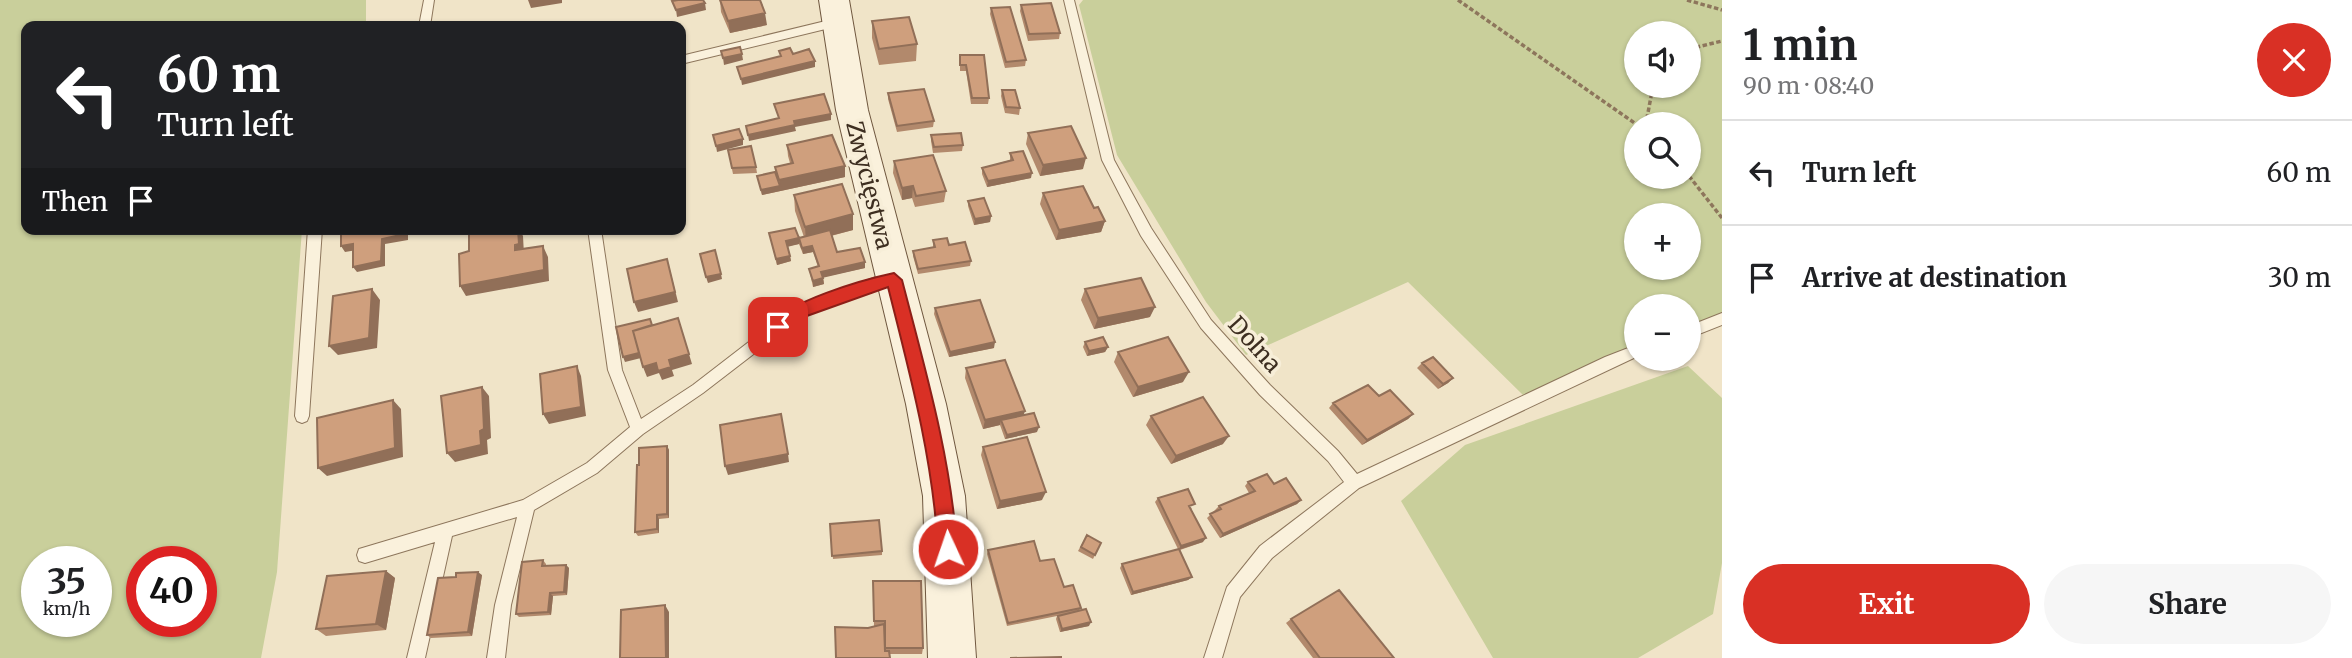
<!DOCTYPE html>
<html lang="en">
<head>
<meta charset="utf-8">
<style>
  :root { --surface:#fff; --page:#f6f6f6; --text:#202124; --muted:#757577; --line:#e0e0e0; --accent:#d93025 }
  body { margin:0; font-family:Merriweather,serif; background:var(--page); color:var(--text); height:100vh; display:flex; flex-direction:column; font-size:26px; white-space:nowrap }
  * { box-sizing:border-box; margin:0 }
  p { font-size:23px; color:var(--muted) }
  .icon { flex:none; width:38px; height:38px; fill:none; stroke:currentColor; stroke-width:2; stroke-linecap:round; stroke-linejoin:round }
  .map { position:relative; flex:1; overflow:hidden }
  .side { display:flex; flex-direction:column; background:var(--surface); width:630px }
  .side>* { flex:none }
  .banner { position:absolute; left:21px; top:21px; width:665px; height:214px; border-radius:14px; box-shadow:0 2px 5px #0004; background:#202124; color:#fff; overflow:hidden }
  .controls { position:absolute; left:1624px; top:21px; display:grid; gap:14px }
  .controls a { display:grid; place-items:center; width:77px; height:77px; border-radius:50%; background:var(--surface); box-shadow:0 2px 5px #0004; font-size:35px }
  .speed { position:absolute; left:21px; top:546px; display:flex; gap:14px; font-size:35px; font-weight:700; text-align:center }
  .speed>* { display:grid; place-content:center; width:91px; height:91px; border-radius:50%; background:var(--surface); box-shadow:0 2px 5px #0004; line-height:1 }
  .speed small { font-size:18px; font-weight:400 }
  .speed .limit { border:10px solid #d22; background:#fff; color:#111 }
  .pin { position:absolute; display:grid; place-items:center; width:60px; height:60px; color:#fff; margin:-30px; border-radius:14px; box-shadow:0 4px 10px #0006 }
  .me { position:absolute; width:77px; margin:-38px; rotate:357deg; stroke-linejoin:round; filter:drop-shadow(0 0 5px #0008) }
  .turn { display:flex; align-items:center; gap:24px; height:147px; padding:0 21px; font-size:32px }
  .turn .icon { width:91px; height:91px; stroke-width:2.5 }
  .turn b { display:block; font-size:49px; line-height:60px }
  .then { display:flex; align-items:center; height:66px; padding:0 21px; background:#0003; gap:14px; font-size:26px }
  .round { display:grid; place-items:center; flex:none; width:74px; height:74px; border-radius:37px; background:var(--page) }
  .summary { display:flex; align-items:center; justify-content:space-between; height:119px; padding:0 21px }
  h1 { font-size:42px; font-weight:700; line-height:52px }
  .primary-button { display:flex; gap:14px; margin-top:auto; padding:14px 21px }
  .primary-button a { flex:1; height:80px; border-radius:42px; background:var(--accent); color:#fff; font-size:28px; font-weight:700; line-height:80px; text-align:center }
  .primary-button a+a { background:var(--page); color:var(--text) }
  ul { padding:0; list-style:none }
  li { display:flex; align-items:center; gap:21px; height:105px; padding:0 21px; border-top:2px solid var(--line) }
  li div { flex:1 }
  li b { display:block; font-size:26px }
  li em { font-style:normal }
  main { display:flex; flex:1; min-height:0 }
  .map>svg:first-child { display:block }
</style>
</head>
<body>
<main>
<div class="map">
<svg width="1722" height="658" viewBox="0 0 1722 658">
  <rect width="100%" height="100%" fill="#f0e4c8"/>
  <path fill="#c9cf9b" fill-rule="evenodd" d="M0,0h366v26h-340v203h276l-25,343 -16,86h-261zM37,562h59v59h-59zM142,562h59v59h-59z
    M1083,0h639v319l-33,12v-25h-53v45l-113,44 -115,-113 -162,73 -40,-53 -89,-147 -38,-150zM1636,33h53v53h-53zM1636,124h53v53h-53zM1636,215h53v53h-53z
    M1688,366l34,32v165l-9,51 -75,44h-145l-92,-157 64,-56z"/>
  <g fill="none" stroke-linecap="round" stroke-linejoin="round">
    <g stroke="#8d765c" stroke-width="2">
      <path id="lane" d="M424,0h10l-4,26h-11z
        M1064,0h10l40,160 37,68 60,92 59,65 68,66 19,23 248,-117 31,-12v12l-277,131 -87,70 -32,39 -18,61h-18l23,-71 33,-41 84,-64 -16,-21 -68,-66 -59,-67 -60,-92 -39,-76z
        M838,18l4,1v6l-161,39v-8z
        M308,229h14l-13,187 -2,5 -5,2 -5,-2 -2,-5z
        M588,229h13l21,141 19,49 52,-34 100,-77 83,-31 18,-2 5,1 2,4 -2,4 -22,4 -74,28 -100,77 -60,41 -46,39 -63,37 -23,95 -6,53h-18l8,-53 22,-88 -65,19 -27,122h-18l28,-116 -70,21 -6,-2 -2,-6 2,-6 164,-49 64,-37 43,-36 -22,-57z
        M1722,313v12l-33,13v-12z"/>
    </g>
    <g stroke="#6f573f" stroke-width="2">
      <path id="secondary" d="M819,0h30l19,110 78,294 19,92 11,162h-48l-5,-162 -17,-92 -70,-294z"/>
    </g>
    <path stroke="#8d765c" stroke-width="3.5" stroke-dasharray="4.5 2.5" stroke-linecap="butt" d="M1458,0l178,124
      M1687,0l35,10
      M1689,49l33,-8
      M1642,124l5,-6 6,-32
      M1689,176l33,42"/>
    <use href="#lane" fill="#faf1dc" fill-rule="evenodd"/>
    <use href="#secondary" fill="#faf1dc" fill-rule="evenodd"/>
  </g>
  <path fill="#b2896c" d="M720,0l47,25 -37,8 -9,-21z
    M1021,5l39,28 -1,6 -31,2 -8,-30z
    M991,8l35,52 -1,6 -20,2 -15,-54z
    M872,21l45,23 -1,17 -37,4 -7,-27z
    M960,55l29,43 -1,6h-17l-5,-33h-6z
    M1002,90l18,18 -1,7 -14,-2 -4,-17z
    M888,93l46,28 -1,6 -36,5 -9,-33z
    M1028,133l55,36 -43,7 -14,-32z
    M931,135l32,10 -1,6 -29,2 -2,-12z
    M787,145l58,21v11l-83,18 -5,-19 18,-4v-5l15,-4 -2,-7z
    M728,150l28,17 1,6 -24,1z
    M1010,153l21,25 -44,9 -5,-13v-6l28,-8z
    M894,161l52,30 -2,11 -29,5 -3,-9 -10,2 -9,-27z
    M1043,193l62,28 -4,11 -45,8 -16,-36z
    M794,195l59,35 -22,6 6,16 28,10v6l-42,9 1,7 -11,3 -4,-18 9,-2 -5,-15 -10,2 -4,-10 -11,2 3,15 -14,4 -8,-32 30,5 5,-1 -9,-26z
    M968,201l23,15 -1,6 -16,3 -6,-19z
    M933,240l16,5 22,16 -1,5 -52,8 -5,-18v-5l20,-4z
    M1085,289l65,28 -56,12 -13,-29z
    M935,308l59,40 -45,9 -15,-43z
    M1085,342l23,5 -3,5 -18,4 -4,-9z
    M1118,352l65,30 -50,15 -19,-35z
    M1422,363l31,15 -5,5 -10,6 -21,-21z
    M966,368l57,47 14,17 -32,7 -5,-14 -17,4 -18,-51z
    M1379,396l34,18 -5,5 -46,26 -33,-37 4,-5z
    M1151,416l72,28 -52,20 -25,-39z
    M667,446l2,4v68l-10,1v14l-21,3 -3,-4z
    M983,447l59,53 -45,9 -16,-54z
    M1248,482l26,2 27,16 -4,4 -77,34 -13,-20 12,-12 30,-13 -4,-7z
    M1158,498l34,10 -1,1 12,33 -23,8 12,27 -4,3 -57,15 -11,-27 2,-4 56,-15 -23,-47z
    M830,524l52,27v4l-49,4z
    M1087,535l14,8 -8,16 -15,-8z
    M988,550l52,11 24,26 17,21 -2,2 10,16 -29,6 -4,-13 1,-3 -50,10 -20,-72z
    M543,560l3,4v2l20,-1 3,3 -2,27 -14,1 -2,19 -32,2 -3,-3z
    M386,571l9,7 -9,52 -60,6 -10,-7z
    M482,575l-10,61 -41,2 -4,-3 29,-58z
    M873,581l50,67 -1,6h-33l1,4 -22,-30 6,-2z
    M1291,619l103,39h-81l-27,-35z"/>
  <path fill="#916f58" d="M528,0h34v3l-31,5z
    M705,3l1,7 -29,7 -1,-7z
    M765,13l2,12 -37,8 -2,-12z
    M742,54l1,6 -19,5 -1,-7z
    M815,61v6l-73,18 -1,-6z
    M831,114v6l-36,7 1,4 -47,10 -1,-6 46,-14z
    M743,139v6l-26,7 -1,-6z
    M1086,158l-3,11 -43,7 3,-11z
    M845,166v11l-83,18 -1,-5 19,-4 -1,-6z
    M1032,173l-1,5 -44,9 1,-6z
    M913,186l-1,12 -10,2v-12z
    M853,214v16l-47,12 -1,-15z
    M991,216l-1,6 -16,3 1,-6z
    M1105,221l-4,11 -45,8 3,-10z
    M405,229h3v11l-23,4v22l-28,6 -4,-5 29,-28z
    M518,229h1l4,7 1,19 -9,-5z
    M799,238v6l-12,3 -1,-6z
    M353,244l4,6 -12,2 -4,-6z
    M543,246l5,11 1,24 -83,15 -6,-10z
    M812,246l1,6 -10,2 -1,-6z
    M790,256l1,5 -14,4 -1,-6z
    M865,262v6l-43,10 -1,-6z
    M670,270l8,32 -40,10 -4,-10z
    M721,274l1,5 -14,4 -2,-6z
    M823,278l1,6 -11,3v-6z
    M372,289l8,11 -3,48 -39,7 -9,-9z
    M1155,307l-5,10 -56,12 4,-11z
    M653,330l-12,28 -16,4 -2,-5z
    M995,342l-1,6 -45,9 1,-5z
    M1108,347l-3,5 -18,4 2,-5z
    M689,354l3,10 -20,6 2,6 -12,4 -3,-7 -12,4 -4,-10z
    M577,366l4,10 5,40 -37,8 -6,-10z
    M1189,372l-6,10 -50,15 5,-10z
    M1453,378l-5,5 -10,6 5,-5z
    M482,387l7,9 2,42 -4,2 1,14 -33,8 -8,-9z
    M393,400l8,9 2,48 -76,19 -9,-8z
    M1025,411l-3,9h-21l-1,5 -17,4 2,-9z
    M1413,414l-5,5 -46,26 5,-5z
    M1039,427l-2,5 -32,7 2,-4z
    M1229,436l-6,8 -52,20 5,-8z
    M667,446l2,4v68l-2,-4z
    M788,454l1,8 -61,13 -3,-9z
    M1046,492l-4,8 -45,9 3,-8z
    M1301,500l-4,4 -77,34 3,-4z
    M657,515l2,4v14l-2,-4z
    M1206,538l-3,4 -25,8 3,-4z
    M566,565l3,3 -2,27 -3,-3z
    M386,571l9,7 -9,52 -10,-6z
    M478,572l4,3 -10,61 -4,-4z
    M1192,577l-4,3 -57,15 2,-3z
    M550,593l3,3 -2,19 -3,-3z
    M665,605l4,7v46h-3z
    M1091,622l-2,4 -29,6 2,-3z"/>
  <path fill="#cf9f7d" stroke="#916f58" stroke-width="2" d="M678,0h25l2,3 -29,7 -4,-9z
    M720,0h40l5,13 -37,8z
    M1051,3l9,30 -31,1 -8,-29z
    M1010,7l16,53 -20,2 -15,-54z
    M909,17l8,27 -38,5 -7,-28z
    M740,47l2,7 -19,4 -2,-7z
    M790,48l3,6 16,-5 6,12 -74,18 -4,-12 44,-11 -2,-5z
    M960,55h24l5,43h-17l-6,-33h-6z
    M924,89l10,32 -37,5 -9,-33z
    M1002,90h13l5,18 -14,-1z
    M824,94l7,20 -37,7 1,4 -47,10 -2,-9 33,-8 -5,-14z
    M1071,126l15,32 -43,7 -15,-32z
    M739,129l4,10 -27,7 -3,-11z
    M961,133l2,12 -29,2 -3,-12z
    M832,135l13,31 -66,14 -4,-13 18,-4 -6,-18z
    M751,146l5,21 -24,1 -4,-18z
    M1023,151l9,22 -44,8 -6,-13 31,-8 -3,-7z
    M933,155l13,36 -30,5 -3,-10 -11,2 -8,-27z
    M775,172l5,14 -19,4 -4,-14z
    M842,184l11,30 -48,13 -11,-32z
    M1083,186l11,22 4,-1 7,14 -46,9 -16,-37z
    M984,198l7,18 -16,3 -7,-18z
    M795,228l4,10 31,-8 7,22 23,-4 5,14 -44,10 2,6 -10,3 -4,-12 10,-3 -7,-20 -10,2 -3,-10 -13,3 4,15 -14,3 -7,-26z
    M341,229h64v5l-23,5 -1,22 -28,6v-23l-12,2z
    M496,229h22l1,15 -4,1v5l28,-4 1,24 -84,16 -1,-32 10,-3v-17z
    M947,238l2,7 16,-3 6,19 -53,8 -5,-18 22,-4 -2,-7z
    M715,250l6,24 -15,3 -6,-23z
    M667,259l8,33 -41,10 -7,-33z
    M1141,278l14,29 -57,11 -13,-29z
    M372,289l-3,49 -40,8 4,-50z
    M980,300l15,42 -45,10 -15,-44z
    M678,318l11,36 -20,6 2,7 -13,4 -2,-8 -13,4 -10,-36z
    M650,319l2,6 -19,6 6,22 -16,4 -7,-30z
    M1103,337l5,10 -19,4 -4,-9z
    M1168,337l21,35 -51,15 -20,-35z
    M1433,357l20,21 -10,6 -21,-21z
    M1005,360l20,51 -40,9 -19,-52z
    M577,366l4,41 -38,7 -3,-40z
    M1368,385l11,11 11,-6 23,24 -46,26 -34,-37z
    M482,387l2,42 -4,2 1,14 -34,8 -6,-57z
    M1203,397l26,39 -53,20 -25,-40z
    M393,400l2,48 -77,20 -1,-50z
    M1034,413l5,14 -32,8 -6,-15z
    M781,414l7,40 -63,12 -5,-41z
    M1027,437l19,55 -46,9 -17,-54z
    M667,446v68l-10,1v14l-22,3 2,-67h2v-17z
    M1267,474l7,10 12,-6 15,22 -78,34 -13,-20 11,-5 -2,-3 36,-15 -7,-9z
    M1188,489l7,15 -6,2 17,32 -25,8 -23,-48z
    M879,520l3,31 -50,5 -2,-32z
    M1087,535l14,8 -6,12 -14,-8z
    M1034,541l6,20 14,-2 10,28 9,-2 8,23 -73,15 -20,-73z
    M1179,549l13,28 -59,15 -11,-28z
    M543,560l-1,6 24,-1 -2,27 -14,1 -2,19 -32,2 6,-52z
    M386,571l-10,53 -60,5 11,-53z
    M478,572l-10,60 -41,3 11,-57 18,-1v-4z
    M873,581h48l2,67h-38v-27h-11z
    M1339,590l55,68h-74l-29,-39z
    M665,605l1,53h-46l1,-48z
    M1086,609l5,13 -29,7 -4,-13z
    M884,624l1,27h4l1,7h-54l-1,-31 33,1z
    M1061,657v1h-51z"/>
  <path fill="#d93025" stroke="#8d1f18" stroke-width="2" d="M894,273l8,7c23,89 49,177 55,269l-3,6 -6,2 -7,-2 -3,-6c-5,-90 -28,-175 -50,-262l-84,30 -26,17 -6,-2 -2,-5c13,-25 96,-48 124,-54z"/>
  <g text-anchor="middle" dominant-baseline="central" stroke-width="7" stroke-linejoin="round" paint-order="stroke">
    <g font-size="23" fill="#3d2e20" stroke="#f7eed8">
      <text transform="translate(870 185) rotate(76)">Zwycięstwa</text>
      <text transform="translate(1255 344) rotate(48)">Dolna</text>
    </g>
  </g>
</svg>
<div class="controls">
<a><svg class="icon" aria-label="sound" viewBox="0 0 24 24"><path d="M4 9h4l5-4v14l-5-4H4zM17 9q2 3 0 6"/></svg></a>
<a><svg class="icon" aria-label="search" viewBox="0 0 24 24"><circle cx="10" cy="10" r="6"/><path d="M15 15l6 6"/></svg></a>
<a>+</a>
<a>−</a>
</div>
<div class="speed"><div>35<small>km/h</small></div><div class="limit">40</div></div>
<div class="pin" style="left:778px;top:327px;background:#d93025"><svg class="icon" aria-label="arrive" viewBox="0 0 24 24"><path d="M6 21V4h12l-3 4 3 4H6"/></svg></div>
<svg class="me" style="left:948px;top:549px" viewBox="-20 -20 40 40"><circle r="17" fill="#d93025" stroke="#fff" stroke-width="3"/><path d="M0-11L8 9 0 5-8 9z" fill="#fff"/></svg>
<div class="banner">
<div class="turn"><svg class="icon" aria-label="left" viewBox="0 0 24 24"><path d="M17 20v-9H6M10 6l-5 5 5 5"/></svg><div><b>60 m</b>Turn left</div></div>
<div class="then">Then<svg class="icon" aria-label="arrive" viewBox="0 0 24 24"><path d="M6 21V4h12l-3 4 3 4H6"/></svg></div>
</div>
</div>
<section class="side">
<div class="summary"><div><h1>1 min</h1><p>90 m · 08:40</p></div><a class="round" style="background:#d93025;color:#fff"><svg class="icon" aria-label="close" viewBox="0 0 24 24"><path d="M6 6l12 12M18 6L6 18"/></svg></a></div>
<ul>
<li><svg class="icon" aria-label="left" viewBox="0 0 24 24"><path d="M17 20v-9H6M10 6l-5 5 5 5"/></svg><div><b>Turn left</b></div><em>60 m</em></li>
<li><svg class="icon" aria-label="arrive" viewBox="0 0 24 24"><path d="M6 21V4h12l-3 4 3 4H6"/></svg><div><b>Arrive at destination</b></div><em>30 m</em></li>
</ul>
<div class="primary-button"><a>Exit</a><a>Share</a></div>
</section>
</main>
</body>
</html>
